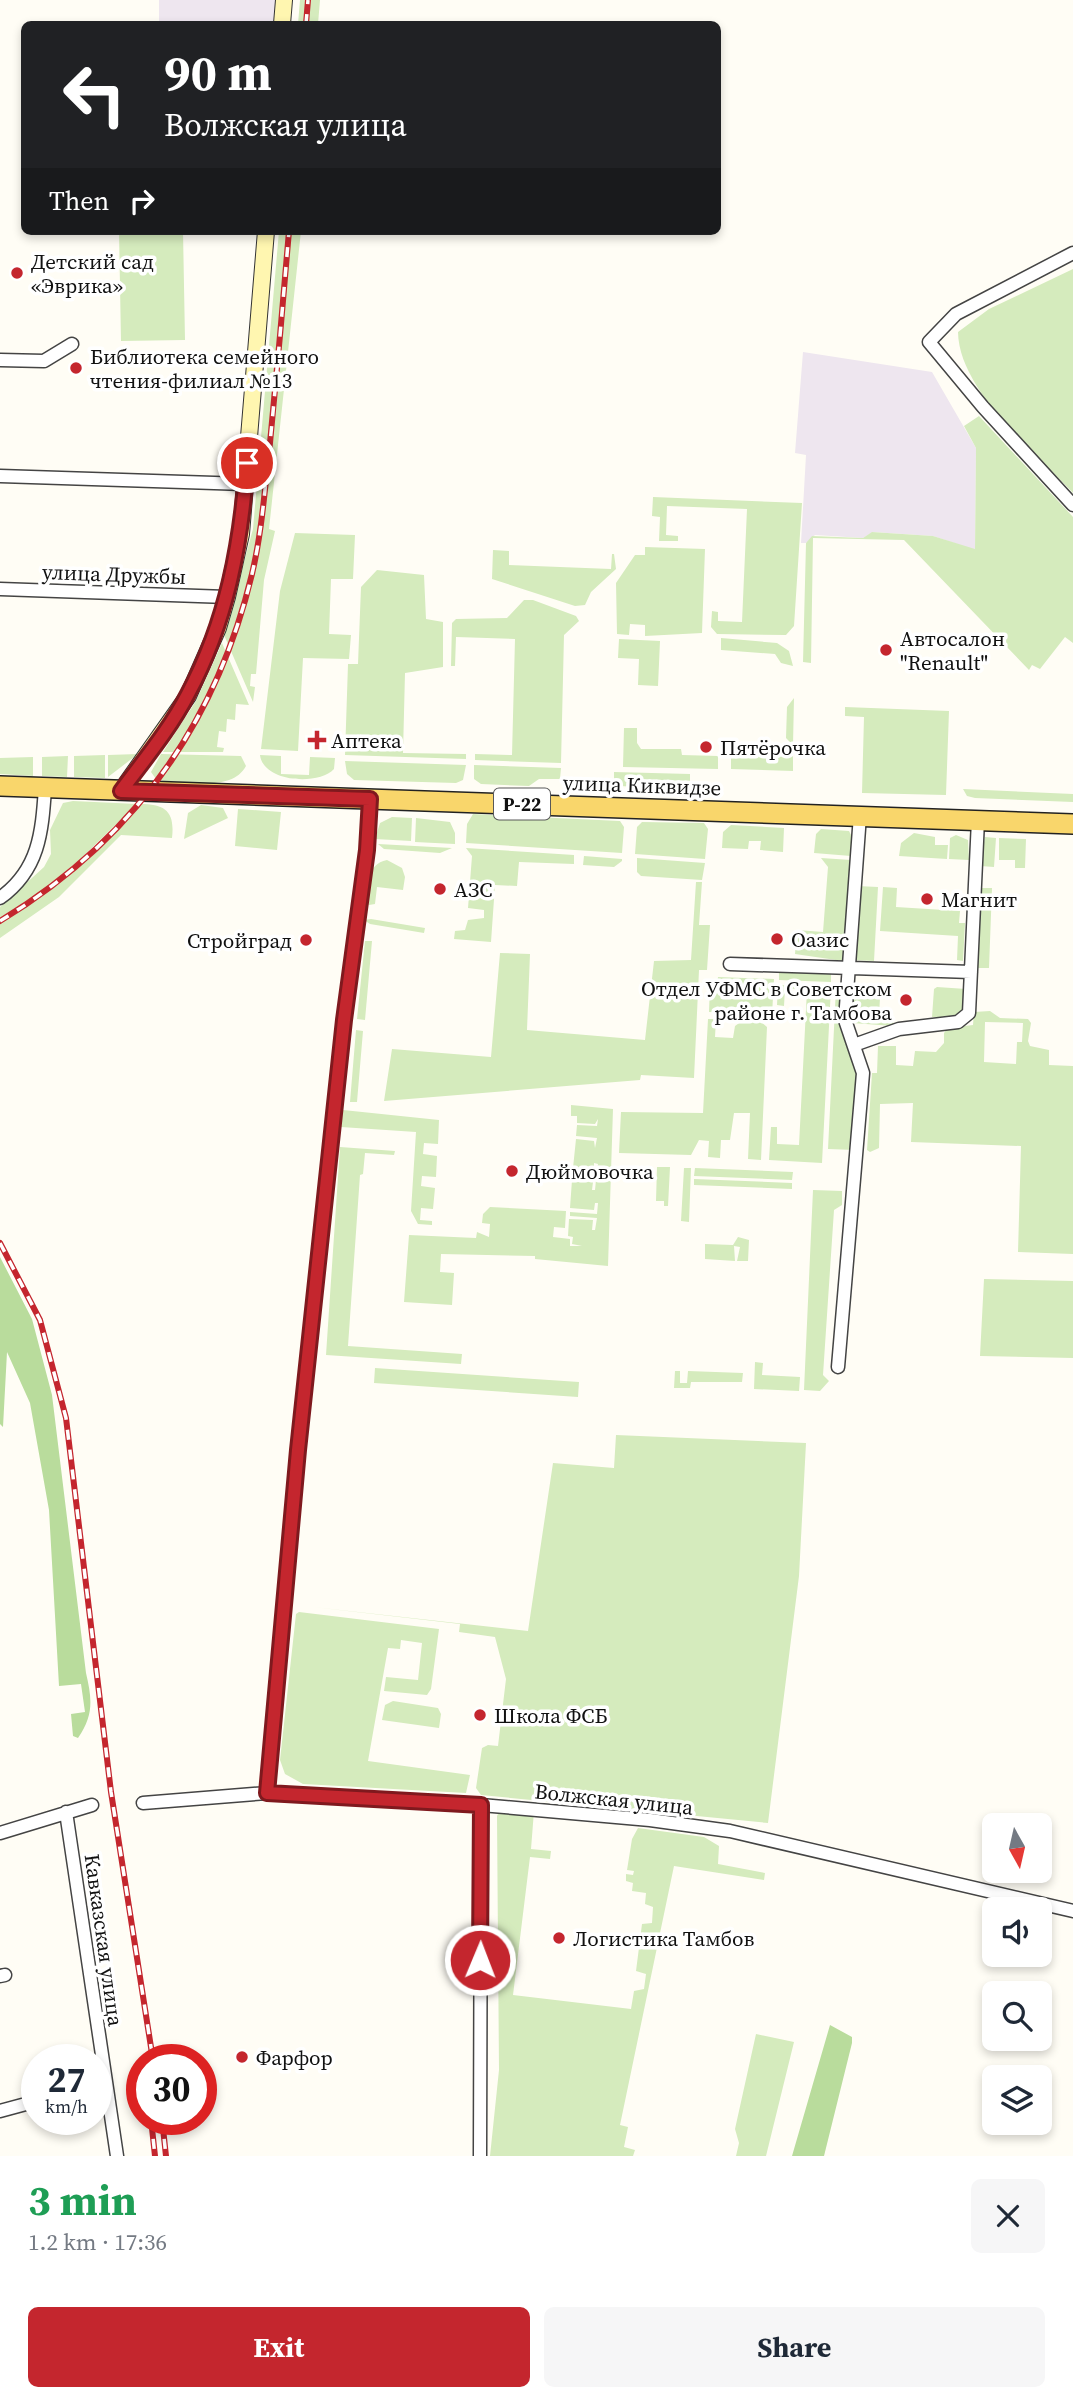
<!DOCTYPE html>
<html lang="en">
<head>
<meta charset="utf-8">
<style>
  :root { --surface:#fff; --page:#f6f6f7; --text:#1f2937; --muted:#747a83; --accent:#c4262e }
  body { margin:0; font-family:"Source Serif 4",serif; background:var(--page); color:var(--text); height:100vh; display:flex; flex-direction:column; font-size:26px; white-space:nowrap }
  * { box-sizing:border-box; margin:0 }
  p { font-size:23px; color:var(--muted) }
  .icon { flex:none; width:38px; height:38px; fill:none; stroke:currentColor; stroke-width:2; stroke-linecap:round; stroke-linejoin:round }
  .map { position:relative; height:2156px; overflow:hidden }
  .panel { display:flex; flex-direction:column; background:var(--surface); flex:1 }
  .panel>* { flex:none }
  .banner { position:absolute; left:21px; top:21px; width:700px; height:214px; border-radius:10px; box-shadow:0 4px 10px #0003; background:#202124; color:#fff; overflow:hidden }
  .needle { width:46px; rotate:172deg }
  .controls { position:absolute; left:982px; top:1813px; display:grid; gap:14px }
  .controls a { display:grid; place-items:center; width:70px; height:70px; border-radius:10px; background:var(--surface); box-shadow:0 4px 10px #0003; font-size:35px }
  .speed { position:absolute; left:21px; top:2044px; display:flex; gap:14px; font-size:35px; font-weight:700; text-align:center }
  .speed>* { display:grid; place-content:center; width:91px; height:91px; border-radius:50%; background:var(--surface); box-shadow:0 4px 10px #0003; line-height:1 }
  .speed small { font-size:18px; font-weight:400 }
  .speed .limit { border:10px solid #d22; background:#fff; color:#111 }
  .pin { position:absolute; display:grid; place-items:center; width:60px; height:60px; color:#fff; margin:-30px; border:4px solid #fff; border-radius:50%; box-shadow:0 2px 7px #0007 }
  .me { position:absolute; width:77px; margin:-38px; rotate:1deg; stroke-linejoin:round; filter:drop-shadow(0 0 5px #0008) }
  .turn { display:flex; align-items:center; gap:24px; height:147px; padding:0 28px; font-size:32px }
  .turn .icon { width:91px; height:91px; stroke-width:2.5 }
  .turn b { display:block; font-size:49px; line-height:60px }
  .then { display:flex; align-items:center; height:66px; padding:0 28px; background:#0003; gap:14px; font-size:26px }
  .round { display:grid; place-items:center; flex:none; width:74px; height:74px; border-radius:10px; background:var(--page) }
  .head { display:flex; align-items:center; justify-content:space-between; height:119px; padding:0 28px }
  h1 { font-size:42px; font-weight:700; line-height:52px; color:#1e9e55 }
  .button { display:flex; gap:14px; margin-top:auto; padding:14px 28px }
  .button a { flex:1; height:80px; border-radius:10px; background:var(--accent); color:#fff; font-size:28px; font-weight:700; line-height:80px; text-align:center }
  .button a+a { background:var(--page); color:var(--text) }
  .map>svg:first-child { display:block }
</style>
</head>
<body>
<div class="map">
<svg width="1073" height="2156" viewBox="0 0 1073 2156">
  <rect width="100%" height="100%" fill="#fffdf5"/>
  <path fill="#eee6ef" d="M159,0h118l-2,24h-116z
    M803,352l129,20 44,76 -1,102 -42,-14 -60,-4 -10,6 -48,-3 -9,8h-5l5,-88 -11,-2z"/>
  <path fill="#d5ebbd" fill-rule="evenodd" d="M300,0h20l-2,24h-20z
    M119,231h64l2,109 -64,1z
    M279,231h22l-32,298 6,2 -11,49 -8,94h-5l-1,12 5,1 -2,15 -29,-67 29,-106z
    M1073,269v224c-39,-41 -114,-103 -115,-161l31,-23z
    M979,416l94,101v126l-8,-6 -25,32 -8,-4 -3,5 -125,-130 -91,-2 -2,125 -8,-1 3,-119 6,-7 51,2 9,-6 61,4 42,13 1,-101 -12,-22z
    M653,497l149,6 -8,123 -8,9 -69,-1 -6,-7 1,-16 6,1v9l24,1 5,-113 -80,-3 -1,29 12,1v5h-19l1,-24 -8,-1z
    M295,533l60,2 -2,44h-22l-2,55 22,1 -2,24 -46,-1 -5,93 -37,-2 19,-158z
    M645,547l60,2 -3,84 -57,3v-11l-15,-1 -1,11 -12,-1 -1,-51 19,-28h10z
    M493,550l16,1v14l102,4 1,-15h2l2,15 -25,23 -6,13 -10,1 -83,-27z
    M377,570l47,5 2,44 17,3v45l-38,6 -2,80 63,1v5l-121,-4 3,-91h10l3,-77z
    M524,600h9l43,16 3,5 -15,14 -3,128 -86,-3v-6l37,1 3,-116 -59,-2 -1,29h-4l1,-43 4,-4 51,-1z
    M721,638l56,5 12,8 4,15 -12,-3 -6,-9 -54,-4z
    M619,639l41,2 -2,45 -20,-1 1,-26 -21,-1z
    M222,643l27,62 -13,-1 -1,16 -8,-1 -1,13 -7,-1 -2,16 7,1 -1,4h-60l33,-51z
    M794,698l-1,47 -7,-7 1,-31z
    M845,707l104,4 -3,84 -84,-2 2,-76 -19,-1z
    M624,728h13v15l4,6h40l1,6 36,1v13l-95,-2z
    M752,751l41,1v19l-62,-2v-13l20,1z
    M138,754l-30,23v-22z
    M161,754l80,2 5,10c-14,26 -57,15 -82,15l-8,-2 -5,-7z
    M105,755v23l-31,-1v-21z
    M260,755l21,1v18l28,1 1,-18 25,1 -1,11c-16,17 -71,13 -74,-14z
    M68,756l-1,21 -25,-1v-19z
    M33,757v19l-33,-2v-16z
    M345,761l121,4 -3,15 -7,3 -102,-3 -7,-6z
    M474,765l87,3 -1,11h-21l-10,7 -48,-2 -7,-5z
    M614,772l76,2v15l-96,-4 1,-3h19z
    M963,789l110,5v8l-98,-4 -8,-2z
    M73,801l64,3 -71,69 -66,47v-13l44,-40 7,-13 -1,-24 13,-27z
    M140,804c26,0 35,8 32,34l-51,-3 -62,62 -59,41v-15l68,-48z
    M201,805l22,3 5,10 -44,21 4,-26z
    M238,809l43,3 -4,38 -42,-4z
    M473,814l147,7 4,6 -2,26 -156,-10 1,-19z
    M392,817l20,1 -1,23 -36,-2 5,-16z
    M416,818l34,4 5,11v11l-40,-2z
    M642,822l62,1 4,6 -3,30 -70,-5 2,-27z
    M731,825l53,3 -1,24 -23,-2 1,-9h-12l-1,8 -26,-1 1,-16z
    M821,829l28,2 4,8 -2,17 -37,-3 2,-19z
    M914,833l21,4v8h13l-1,14 -48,-3 2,-13z
    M956,835l12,5 1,20 -20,-1 1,-21z
    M985,837l11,1 -2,29 -14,-1z
    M999,838l27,1 -1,29h-10v-8h-16z
    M378,844l74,4 -12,5 -56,-4z
    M466,848l108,7v9l-55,-2 -2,24 -22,-1 -4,57 -37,-3 1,-8 10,-1 3,-10 16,-2v-8l-16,-2 4,-52z
    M584,856l38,3v2l-8,6 -31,-2z
    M637,858l68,5 -3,17 -61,-4 -4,-4z
    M821,858l30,2 -8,101 -48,-7 2,-24 26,2 5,-65z
    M387,860l15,8 3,9 -2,13 -26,-3 -2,17 -6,1 -3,-2c3,-18 0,-39 21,-43z
    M696,882h6l-3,43h11l-3,45h-8l-5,108 -53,-3 -1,5 -256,21 8,-52 99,8 9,-104 30,1 -3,76 118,10 9,-79 37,-1z
    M857,886l21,1 -4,74 -21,-1z
    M883,887l14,1 -1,19 64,4 -1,12h6l-2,38 -6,-1 1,-24 -78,-5z
    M979,888h13l-3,80h-13z
    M371,919l54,9 -1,5 -54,-9 -6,-4z
    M365,941h7l-7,79 -8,-1z
    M779,971l52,3v8l-52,-2z
    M718,977l56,2 -2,36 -63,-3 1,-28h7z
    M850,983l18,1v13l12,1 -1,17 15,1 -1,10 -41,-3 -3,-4z
    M778,985l53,2 -9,176 -53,-3 2,-33h6v17l22,1 8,-155 -22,-2 -1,18 -7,-1z
    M937,987l29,2 -1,25 -10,5 -23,-2 2,-28z
    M836,988h6l-2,40 19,40 -4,82 -27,-1z
    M990,1011l10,7 28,1 3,4 -3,18 2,5 19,4v15l24,1v188l-55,-2 3,-106 -110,-4 2,-39 -33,1 -1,44 -9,4 -3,-2 5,-77h5l1,-27h18v19l17,1 2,-15 21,1 8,-9v-10l4,-5 25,-3 1,-13zM985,1022l38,1 -1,19h-5l-1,22 -32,-2z
    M708,1019h8l-1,18 18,1 2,-12 7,-5h18l7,6 -6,133 -13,-1 2,-46h-16l-4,27h-9l-1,18 -12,-1 1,-16 -10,-1 -8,15 -72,-2 2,-41 82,1z
    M356,1030l7,1 -6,71h-7z
    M571,1105l42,4 -5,157 -73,-7v-3l-94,-2 -1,18 14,1 -2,32 -48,-3 5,-67 67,3 1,-6 12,5 1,-13 -8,-1 1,-9 7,-7 76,4 -1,17 -11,-1 -1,10 17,2v7h12l-10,-2 1,-7 -5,-1 1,-17 24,1 -1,10h3l2,-12 -27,-2v-4l27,2 1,-11h-3l-1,7 -24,-2 2,-28 21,2 -1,8h3l1,-10 -23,-3v-4l23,2 2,-11 -4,-1v7l-21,-2 3,-29 18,2 1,7 2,-10 -21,-2 1,-11 20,1 1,-7 -3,5 -18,-1v-7h-6z
    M343,1110l96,10 -1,24 -14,-1 -1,11 14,2 -1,21 -14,-1 -1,10 14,2 -2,21 -12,-1 -1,12 12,1v4l-14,-1 -7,-13 5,-79 -75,-5z
    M340,1147l55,4 -1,4 -29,-2 -2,21 -3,1 -12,171 114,8 -1,10 -135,-9z
    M657,1167h13l-2,39h-4v-5h-8z
    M684,1168h7l-2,54 -8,-1z
    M695,1168l98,4 -1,8 -98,-4z
    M694,1179l98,4v6l-98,-4z
    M813,1190l29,1v14l-8,5 -11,165 6,6 -9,10 -16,-1z
    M738,1237l11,3 -1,21h-11l3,-14 -6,-1 1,15 -30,-2v-15l28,1z
    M984,1279l89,2v77l-93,-2z
    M755,1362l8,1 -1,12 38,2 -1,14 -45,-2z
    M375,1368l204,14 -1,15 -204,-14z
    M675,1371h5v12h7l1,-12 55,2 -1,9h-51l-1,6h-16z
    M616,1435l190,8 -7,133 -31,247 -287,-28 -5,-7 6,-40 6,-3 10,1 8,-67 -11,-42 -36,-5 1,-8 -147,-17 215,24 25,-168 61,5z
    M299,1612l140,17 -8,60 -4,6 -43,-4 2,-14 32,3 4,-37 -21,-3 -1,9 -12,-1 -20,113 102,14 -4,18 -163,-9 -18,-10 -5,-14 16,-146z
    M393,1701l45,7 3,6 -2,14 -57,-8 3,-15z
    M534,1811l-3,38 20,2 -1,8 -20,-2 -17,138 118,14 3,-18 10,-2 2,-15 -10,-3 6,-47 10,-1 1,-16 -8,-3 1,-11 -14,-2 1,-8 -7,-2v-7l7,1 1,-4 -7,-1 5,-31 6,-11 66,9 15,9 -1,18 47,9 -1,7 -90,-14 -54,259 8,2 -4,20 11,3 -2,6h-143l9,-86 -2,-254 2,-4z
    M756,2034l38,8 -28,114h-30l3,-13 -4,-14z"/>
  <path fill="#b9dc9c" d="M0,1257l32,62 20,76 34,278c6,26 8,42 -8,65l-5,-2 -2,-22 14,-2 -4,-28 -22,2 -10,-176 -19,-107 -23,-51 -4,75 -3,-3z
    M830,2025l22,12v6l-28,113h-32z"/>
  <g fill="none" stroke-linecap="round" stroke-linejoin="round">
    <g stroke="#444" stroke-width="15">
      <path id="street" d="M1073,253l-117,61 -27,28 54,65 90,98
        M0,360l44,1 28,-17
        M0,476l245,8
        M0,589l227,8
        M0,898c39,-28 42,-65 45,-110
        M730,964l241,8
        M854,1045l45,-16 59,-7 11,-9 9,-193
        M838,1367l25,-294 -18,-53 15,-205
        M267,1793l31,-343 46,-430 23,-170 3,-51
        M143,1803l124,-10 214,12 169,15 80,11 343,80
        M66,1812l51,344
        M0,1833l92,-28
        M0,1976l5,-1
        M0,2111l37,-10
        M480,2156l1,-351"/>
    </g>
    <g stroke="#333" stroke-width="18">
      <path id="secondary" d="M282,24l2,-24
        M121,791l67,-95 30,-68 9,-31 14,-63 25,-303"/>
    </g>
    <g stroke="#222" stroke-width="22">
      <path id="primary" d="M0,786l1073,38"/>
    </g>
    <use href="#street" stroke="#fff" stroke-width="12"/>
    <use href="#secondary" stroke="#fff6b0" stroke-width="16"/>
    <use href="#primary" stroke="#f9d66b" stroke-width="19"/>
    <g stroke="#c4262e" stroke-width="6">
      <path id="rail" d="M306,24l2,-24
        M0,921c132,-80 216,-197 252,-347 10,-42 13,-88 18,-131 7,-71 13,-141 19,-212
        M0,1243l40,77 26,98 45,374 42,268
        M151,2119l4,37
        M162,2119l4,37"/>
    </g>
    <use href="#rail" stroke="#fff" stroke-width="3.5" stroke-dasharray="10" stroke-linecap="butt"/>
  </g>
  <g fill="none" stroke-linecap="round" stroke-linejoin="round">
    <g stroke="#7f191e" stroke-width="18">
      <path id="route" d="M247,463c-6,81 -20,158 -59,231 -18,35 -44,66 -67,97l249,8 -3,51 -23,170 -46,430 -31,343 214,12 -1,155"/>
    </g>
    <use href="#route" stroke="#c4262e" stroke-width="12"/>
  </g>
  <g fill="#c4262e" stroke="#fff" stroke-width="2.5">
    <circle cx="17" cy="273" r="7"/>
    <circle cx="76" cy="368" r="7"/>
    <circle cx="886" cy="650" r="7"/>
    <path d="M313.5 729.5h7v7h7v7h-7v7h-7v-7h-7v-7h7z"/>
    <circle cx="706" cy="747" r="7"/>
    <circle cx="440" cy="889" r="7"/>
    <circle cx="927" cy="899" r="7"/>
    <circle cx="777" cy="939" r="7"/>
    <circle cx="306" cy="940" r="7"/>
    <circle cx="906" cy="1000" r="7"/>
    <circle cx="512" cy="1171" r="7"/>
    <circle cx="480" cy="1715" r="7"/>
    <circle cx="559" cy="1938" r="7"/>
    <circle cx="242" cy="2057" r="7"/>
  </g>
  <g text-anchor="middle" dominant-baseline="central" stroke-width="7" stroke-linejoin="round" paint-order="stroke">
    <rect fill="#fff" stroke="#585858" stroke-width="2" x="494" y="788.5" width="56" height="31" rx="5"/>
    <g font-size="19" font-weight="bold" fill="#111">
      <text x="522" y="804">Р-22</text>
    </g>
    <g font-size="21" fill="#111" stroke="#fff" text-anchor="start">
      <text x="31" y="261">Детский сад<tspan x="31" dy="24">«Эврика»</tspan></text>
      <text x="90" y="356">Библиотека семейного<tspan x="90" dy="24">чтения-филиал №13</tspan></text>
      <text x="900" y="638">Автосалон<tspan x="900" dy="24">"Renault"</tspan></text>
      <text x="331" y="740">Аптека</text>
      <text x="720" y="747">Пятёрочка</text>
      <text x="454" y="889">АЗС</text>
      <text x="941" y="899">Магнит</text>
      <text x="791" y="939">Оазис</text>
      <text x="292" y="940" text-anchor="end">Стройград</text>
      <text x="892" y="988" text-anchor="end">Отдел УФМС в Советском<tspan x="892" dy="24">районе г. Тамбова</tspan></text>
      <text x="526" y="1171">Дюймовочка</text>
      <text x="494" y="1715">Школа ФСБ</text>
      <text x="573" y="1938">Логистика Тамбов</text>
      <text x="256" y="2057">Фарфор</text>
    </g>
    <g font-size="21" fill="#111" stroke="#fff">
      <text transform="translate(114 574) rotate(2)">улица Дружбы</text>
      <text transform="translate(642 785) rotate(2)">улица Киквидзе</text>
      <text transform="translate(614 1799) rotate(6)">Волжская улица</text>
      <text transform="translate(104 1940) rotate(82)">Кавказская улица</text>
    </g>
  </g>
</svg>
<div class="controls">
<a><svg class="needle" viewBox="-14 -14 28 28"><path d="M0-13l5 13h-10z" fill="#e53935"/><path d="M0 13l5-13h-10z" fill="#747a83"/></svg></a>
<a><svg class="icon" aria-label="sound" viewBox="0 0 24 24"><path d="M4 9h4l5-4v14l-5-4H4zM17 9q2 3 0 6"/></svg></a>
<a><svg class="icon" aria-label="search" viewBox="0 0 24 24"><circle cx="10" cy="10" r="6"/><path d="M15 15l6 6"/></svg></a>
<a><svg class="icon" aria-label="layers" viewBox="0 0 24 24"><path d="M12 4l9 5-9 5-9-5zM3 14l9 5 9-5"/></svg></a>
</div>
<div class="speed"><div>27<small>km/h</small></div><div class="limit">30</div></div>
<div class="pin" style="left:247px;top:463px;background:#d93025"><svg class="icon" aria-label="arrive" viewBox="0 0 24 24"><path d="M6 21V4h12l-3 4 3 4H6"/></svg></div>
<svg class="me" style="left:480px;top:1960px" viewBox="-20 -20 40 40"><circle r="17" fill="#c4262e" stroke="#fff" stroke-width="3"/><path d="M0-11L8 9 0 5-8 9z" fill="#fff"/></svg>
<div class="banner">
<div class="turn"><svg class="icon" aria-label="left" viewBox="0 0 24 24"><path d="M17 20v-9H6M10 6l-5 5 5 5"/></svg><div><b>90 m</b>Волжская улица</div></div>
<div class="then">Then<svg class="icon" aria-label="right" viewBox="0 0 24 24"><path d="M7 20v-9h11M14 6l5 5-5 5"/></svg></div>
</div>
</div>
<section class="panel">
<div class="head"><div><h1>3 min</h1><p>1.2 km · 17:36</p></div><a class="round"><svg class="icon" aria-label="close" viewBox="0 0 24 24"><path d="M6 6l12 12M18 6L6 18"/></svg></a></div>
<div class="button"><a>Exit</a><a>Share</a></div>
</section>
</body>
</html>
